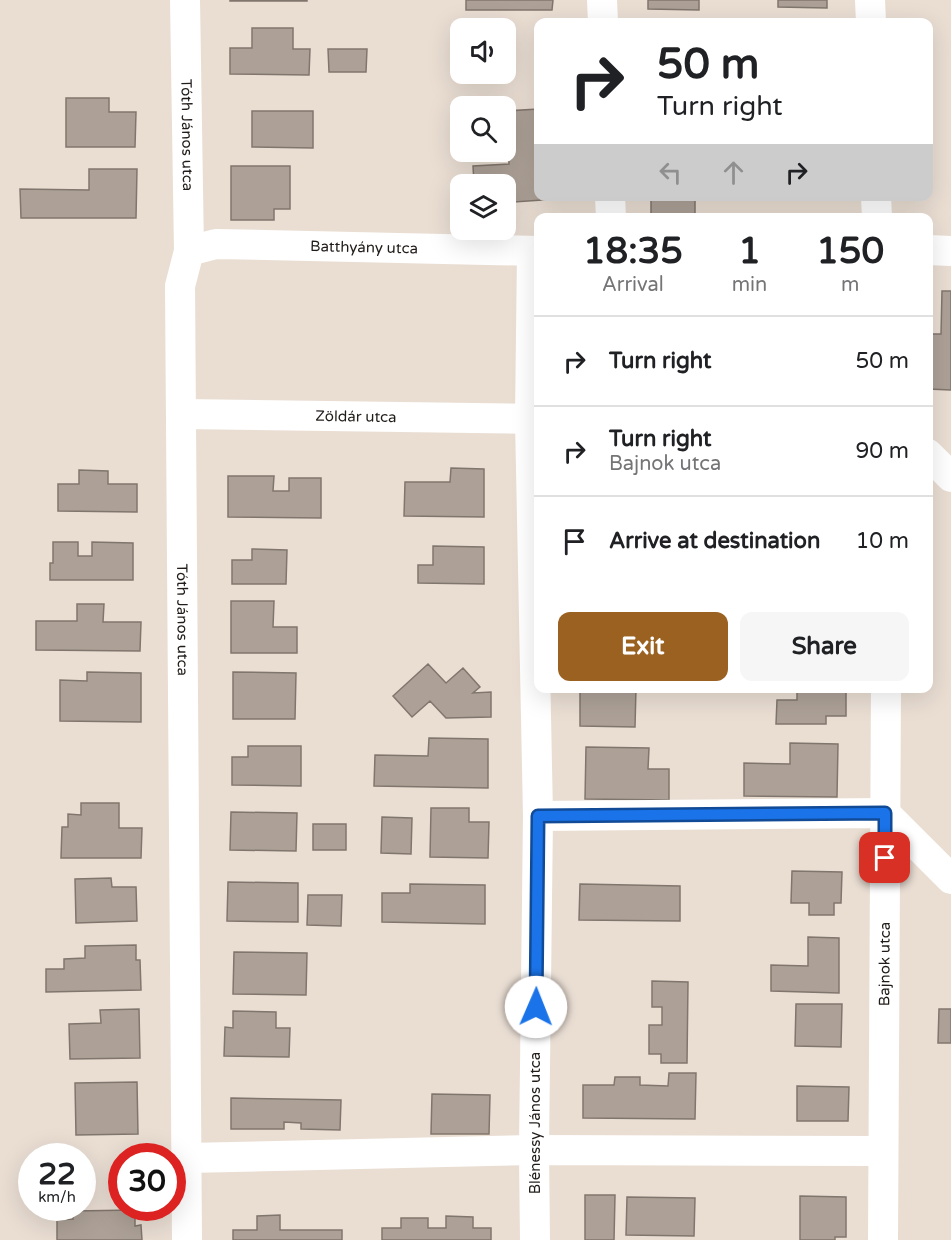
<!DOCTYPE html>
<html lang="en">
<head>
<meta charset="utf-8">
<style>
  :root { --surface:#fff; --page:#f6f6f6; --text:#202124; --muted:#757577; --line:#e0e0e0; --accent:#9b6121 }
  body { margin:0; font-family:"Varela Round",sans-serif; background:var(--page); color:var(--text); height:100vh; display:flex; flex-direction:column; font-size:22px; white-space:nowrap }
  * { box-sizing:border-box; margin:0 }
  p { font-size:20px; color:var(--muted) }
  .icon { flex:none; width:33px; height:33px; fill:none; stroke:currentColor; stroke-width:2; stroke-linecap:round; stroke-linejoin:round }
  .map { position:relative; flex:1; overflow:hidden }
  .side { position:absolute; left:534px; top:213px; width:399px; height:480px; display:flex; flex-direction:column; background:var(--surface); border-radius:12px; box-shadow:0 6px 24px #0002 }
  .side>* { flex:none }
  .hud { position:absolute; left:534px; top:18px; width:399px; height:183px; border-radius:12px; box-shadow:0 6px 24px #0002; background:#fff; color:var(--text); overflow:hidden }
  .fabs { position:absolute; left:450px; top:18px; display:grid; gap:12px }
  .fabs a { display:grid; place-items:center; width:66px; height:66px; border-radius:12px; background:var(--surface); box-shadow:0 6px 24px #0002; font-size:30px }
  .speed { position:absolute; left:18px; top:1143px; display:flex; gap:12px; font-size:30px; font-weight:700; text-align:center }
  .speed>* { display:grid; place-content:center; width:78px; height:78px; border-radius:50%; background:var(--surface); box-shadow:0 6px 24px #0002; line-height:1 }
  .speed small { font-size:15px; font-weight:400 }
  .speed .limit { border:9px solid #d22; background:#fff; color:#111 }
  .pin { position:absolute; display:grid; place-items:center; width:51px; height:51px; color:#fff; margin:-26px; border-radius:12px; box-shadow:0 3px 9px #0006 }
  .me { position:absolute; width:66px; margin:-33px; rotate:1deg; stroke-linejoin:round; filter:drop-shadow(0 0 4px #0008) }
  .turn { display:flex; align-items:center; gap:21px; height:126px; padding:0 24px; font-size:27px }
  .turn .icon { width:78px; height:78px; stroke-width:2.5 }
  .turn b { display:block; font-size:42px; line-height:51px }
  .lanes { display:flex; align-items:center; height:57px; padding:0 24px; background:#0003; justify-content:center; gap:30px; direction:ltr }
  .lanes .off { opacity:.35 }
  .eta { display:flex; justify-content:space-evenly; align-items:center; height:102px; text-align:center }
  .eta b { font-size:36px; font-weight:700; line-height:42px }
  .cta { display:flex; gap:12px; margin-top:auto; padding:12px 24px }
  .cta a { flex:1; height:69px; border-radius:12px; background:var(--accent); color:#fff; font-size:24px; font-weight:700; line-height:69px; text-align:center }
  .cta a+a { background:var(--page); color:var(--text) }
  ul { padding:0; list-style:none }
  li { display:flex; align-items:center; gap:18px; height:90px; padding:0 24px; border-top:2px solid var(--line) }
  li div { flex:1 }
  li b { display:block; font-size:22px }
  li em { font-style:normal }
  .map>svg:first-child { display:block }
</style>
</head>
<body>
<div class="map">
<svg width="951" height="1240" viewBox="0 0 951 1240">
  <rect width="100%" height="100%" fill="#eaded3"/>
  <path fill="#ada197" stroke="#81766d" stroke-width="1.5" d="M230,0h77v1h-77z
    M466,0h87l-1,10h-86z
    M648,0h51v10l-51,-1z
    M778,0h49v8l-49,-1z
    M647,21l46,1h-46z
    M252,28h41v21h17l-1,26 -79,-1v-26h22z
    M328,49h39l-1,23h-37z
    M66,98h43v14h27l-1,35h-69z
    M538,109v87h33v2l-57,4 -1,-12 -7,1v-7h-32l-1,-18 36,-2 -1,-21h-2v-32z
    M252,111h61v37l-61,-1z
    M231,166h59v43h-16v11h-43z
    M89,169h48l-1,49h-115l-1,-29 69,1z
    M651,196h44v22l-44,-1z
    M942,291h9v99l-23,-1v-55h13z
    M451,468l33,1v48l-80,-1 1,-34h45z
    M79,470l29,1v13h29v28l-79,-1v-27h21z
    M228,476h46l-1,15h16v-13h32v40l-93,-1z
    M53,542h25v14h14v-14l41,1v37h-83v-17h3z
    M433,546l51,1v37l-66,-1v-18h15z
    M252,549l35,1 -1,34h-54v-24h20z
    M231,601h43l-1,26h24v26h-66z
    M77,604h27l-1,18h38l-1,29 -104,-1v-29h41z
    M428,664l18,19 17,-15 17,19 -7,6 18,-1v25l-45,1 -16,-17 -18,16 -19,-21z
    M87,672l54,1v49l-81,-1v-41l27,1z
    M233,672l63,1 -1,46h-62z
    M580,688h56l-1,39 -55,-1z
    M846,688v28h-20v8h-50l1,-24h20v-11l-6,-1z
    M429,738l59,1v49l-114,-2 1,-31 53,1z
    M790,743l48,1 -1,53 -93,-1v-33l46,1z
    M248,746h53v40l-69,-1v-28h16z
    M586,747l63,1 -1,21h21v31l-84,-1z
    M81,803h38v25h23l-1,30h-80l1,-31h6v-13l13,1z
    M431,808h38v14h20l-1,36 -58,-1z
    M231,812l66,1 -1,38 -66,-1z
    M382,817l30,1 -1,36 -30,-1z
    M313,824h33v26h-33z
    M792,871l50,1 -1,31h-7v12h-25v-12h-18z
    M111,878l1,9h24l1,34 -61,2 -1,-44z
    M228,882l70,1v39l-71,-1z
    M410,884l75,1v39l-103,-2v-29h28z
    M580,884l100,2v35l-101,-1z
    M308,895h34l-1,31 -34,-1z
    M808,937l31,1v55l-68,-2v-26l37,1z
    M136,945v15h4l1,30 -95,2v-23h18v-10l21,-1v-12z
    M234,952l73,1 -1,42 -73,-1z
    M652,981l36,1 -1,81h-26v-9h-12v-29h13v-18h-10z
    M796,1004h46l-1,43 -46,-1z
    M139,1009l1,49 -70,1 -1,-35 32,-1 -1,-13z
    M939,1009h12v34h-13z
    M233,1011l43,1v16h14l-1,29 -65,-1 1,-29 8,1z
    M669,1073h27l-1,46 -112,-1v-33h31l1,-8h25v8l28,1z
    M137,1082l1,52 -62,1 -1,-52z
    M797,1086l52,1 -1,34h-51z
    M432,1094l58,1 -1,39h-58z
    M231,1098l110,2 -1,30 -39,-1v-6l-17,-1v7h-53z
    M585,1195h30l-1,45h-29z
    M800,1196l46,1v40h-11v3h-35z
    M627,1197l68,1 -1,38 -68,-1z
    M135,1210v16l6,-1 1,15h-85v-20l16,-1v-8z
    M280,1215v15h62v10h-109v-10h24v-14z
    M446,1216l27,1v11h18v12h-109v-12h19v-10h27v10h18z"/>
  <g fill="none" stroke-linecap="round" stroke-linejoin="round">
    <g stroke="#fff" stroke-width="30">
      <path id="s1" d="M185,0l4,251 -9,35 7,954"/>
      <path d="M602,0l1,22"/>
      <path d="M870,0l1,22"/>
      <path d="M610,196l1,22"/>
      <path d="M876,196l1,22"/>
      <path d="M928,250l23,1"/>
      <path id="s2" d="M189,251l27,-7 322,7"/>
      <path d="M532,251l-2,168 8,397 -4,334 1,90"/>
      <path id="s3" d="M182,414l356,5"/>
      <path d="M928,454l23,23"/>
      <path d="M538,816l347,-3 66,66"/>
      <path d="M187,1158l347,-8 348,1"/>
      <path id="s4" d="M883,1240l3,-552"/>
    </g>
  </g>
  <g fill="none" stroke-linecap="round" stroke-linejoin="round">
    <g stroke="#114b97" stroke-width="15">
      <path id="route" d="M536,1007l2,-191 347,-3v45"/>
    </g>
    <use href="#route" stroke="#1a73e8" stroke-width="10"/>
  </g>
  <g text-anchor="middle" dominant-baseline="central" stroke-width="4.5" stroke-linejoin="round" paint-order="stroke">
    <g font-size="15" fill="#211c19" stroke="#fff">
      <text stroke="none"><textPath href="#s1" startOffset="135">Tóth János utca</textPath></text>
      <text stroke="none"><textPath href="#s2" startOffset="176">Batthyány utca</textPath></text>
      <text stroke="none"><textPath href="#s3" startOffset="174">Zöldár utca</textPath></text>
      <text stroke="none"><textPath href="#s1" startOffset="621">Tóth János utca</textPath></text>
      <text stroke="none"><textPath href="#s4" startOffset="276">Bajnok utca</textPath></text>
      <text transform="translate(535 1123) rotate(-90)">Blénessy János utca</text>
    </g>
  </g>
</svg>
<div class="fabs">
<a><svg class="icon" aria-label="sound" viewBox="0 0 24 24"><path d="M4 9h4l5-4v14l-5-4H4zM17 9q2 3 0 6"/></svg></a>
<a><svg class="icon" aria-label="search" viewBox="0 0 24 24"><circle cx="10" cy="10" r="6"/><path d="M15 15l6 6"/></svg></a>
<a><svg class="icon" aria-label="layers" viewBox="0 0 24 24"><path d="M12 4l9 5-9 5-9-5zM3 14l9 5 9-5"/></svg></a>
</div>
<div class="speed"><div>22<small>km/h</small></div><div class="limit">30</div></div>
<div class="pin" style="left:885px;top:858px;background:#d93025"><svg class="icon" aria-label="arrive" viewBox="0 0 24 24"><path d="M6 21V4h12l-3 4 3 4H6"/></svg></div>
<svg class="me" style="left:536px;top:1007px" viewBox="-20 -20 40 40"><circle r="19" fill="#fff"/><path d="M0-13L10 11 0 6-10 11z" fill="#1a73e8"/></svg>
<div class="hud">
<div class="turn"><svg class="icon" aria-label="right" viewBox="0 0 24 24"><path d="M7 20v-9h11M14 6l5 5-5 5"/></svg><div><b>50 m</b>Turn right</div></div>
<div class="lanes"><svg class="icon off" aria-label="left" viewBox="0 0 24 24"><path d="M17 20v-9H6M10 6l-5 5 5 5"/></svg><svg class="icon off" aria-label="ahead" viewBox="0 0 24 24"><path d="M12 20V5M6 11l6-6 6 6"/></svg><svg class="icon" aria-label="right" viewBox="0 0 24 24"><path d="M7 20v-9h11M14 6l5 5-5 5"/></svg></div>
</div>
<section class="side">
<div class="eta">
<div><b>18:35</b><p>Arrival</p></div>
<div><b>1</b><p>min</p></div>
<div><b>150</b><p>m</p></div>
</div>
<ul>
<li><svg class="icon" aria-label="right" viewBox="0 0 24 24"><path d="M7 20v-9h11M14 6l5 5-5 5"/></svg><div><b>Turn right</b></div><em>50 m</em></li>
<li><svg class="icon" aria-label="right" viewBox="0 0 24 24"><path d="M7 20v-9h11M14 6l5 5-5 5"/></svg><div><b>Turn right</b><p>Bajnok utca</p></div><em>90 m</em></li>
<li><svg class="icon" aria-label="arrive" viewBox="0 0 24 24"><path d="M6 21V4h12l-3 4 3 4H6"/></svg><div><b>Arrive at destination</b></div><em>10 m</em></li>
</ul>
<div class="cta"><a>Exit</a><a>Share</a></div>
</section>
</div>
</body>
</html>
